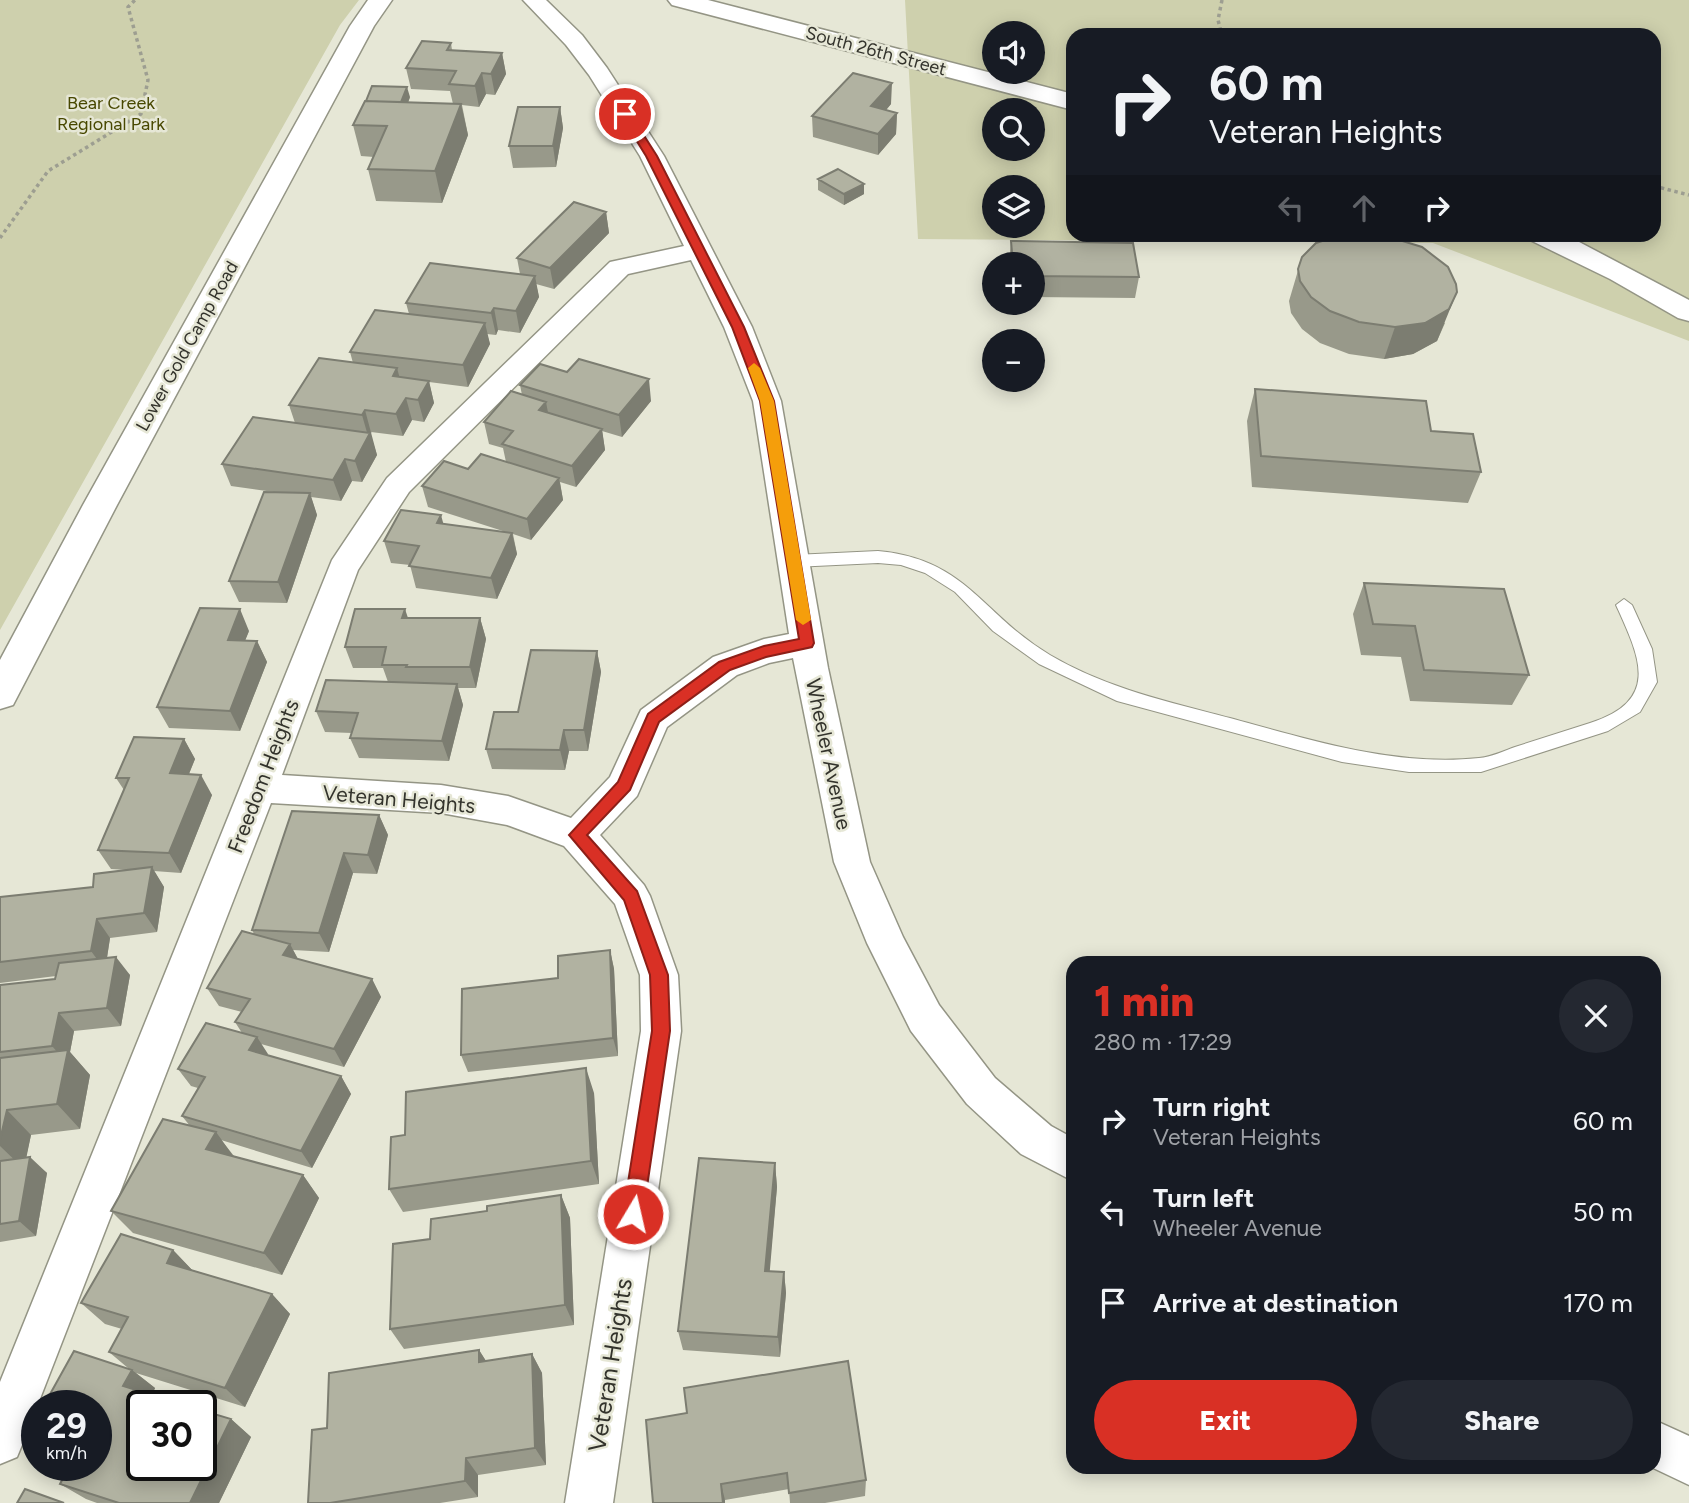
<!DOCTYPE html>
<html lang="en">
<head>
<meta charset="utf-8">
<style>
  :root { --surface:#171b24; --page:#242831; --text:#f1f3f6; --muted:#9ea1a6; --accent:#d93025 }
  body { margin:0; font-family:Figtree,sans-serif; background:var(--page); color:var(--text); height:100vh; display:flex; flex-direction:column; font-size:26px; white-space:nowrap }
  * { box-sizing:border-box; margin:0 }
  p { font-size:23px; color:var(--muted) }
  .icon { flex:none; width:38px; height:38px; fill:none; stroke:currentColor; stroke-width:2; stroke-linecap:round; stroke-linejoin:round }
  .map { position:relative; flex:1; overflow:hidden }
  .details { position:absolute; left:1066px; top:956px; width:595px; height:518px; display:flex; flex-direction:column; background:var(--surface); border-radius:21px; box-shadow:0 4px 18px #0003 }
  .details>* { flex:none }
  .top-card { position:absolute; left:1066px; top:28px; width:595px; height:214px; border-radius:21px; box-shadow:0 4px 18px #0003; background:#171b24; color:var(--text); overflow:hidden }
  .fabs { position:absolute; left:982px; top:21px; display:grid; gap:14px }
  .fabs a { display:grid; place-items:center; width:63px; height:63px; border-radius:50%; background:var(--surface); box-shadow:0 4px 18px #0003; font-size:35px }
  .speed { position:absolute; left:21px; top:1390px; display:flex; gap:14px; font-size:35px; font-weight:700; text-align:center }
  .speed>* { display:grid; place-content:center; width:91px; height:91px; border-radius:50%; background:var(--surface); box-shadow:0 4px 18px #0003; line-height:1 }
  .speed small { font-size:18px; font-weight:400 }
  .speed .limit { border:4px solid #111; border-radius:10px; background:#fff; color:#111 }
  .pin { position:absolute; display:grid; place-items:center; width:60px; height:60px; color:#fff; margin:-30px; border:4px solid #fff; border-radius:50%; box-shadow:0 2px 7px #0007 }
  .me { position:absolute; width:77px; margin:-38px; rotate:9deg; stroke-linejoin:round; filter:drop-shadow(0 0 5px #0008) }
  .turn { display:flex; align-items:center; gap:24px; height:147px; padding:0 28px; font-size:32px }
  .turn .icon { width:91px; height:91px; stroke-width:2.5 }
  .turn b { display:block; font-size:49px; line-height:60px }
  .lanes { display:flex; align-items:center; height:66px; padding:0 28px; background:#0003; justify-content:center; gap:35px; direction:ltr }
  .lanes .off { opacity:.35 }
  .round { display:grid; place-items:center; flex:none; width:74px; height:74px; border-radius:37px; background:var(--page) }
  .head { display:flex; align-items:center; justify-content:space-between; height:119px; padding:0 28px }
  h1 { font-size:42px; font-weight:800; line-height:52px; color:var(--accent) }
  .cta { display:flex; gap:14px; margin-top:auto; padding:14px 28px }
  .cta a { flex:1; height:80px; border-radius:42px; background:var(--accent); color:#fff; font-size:28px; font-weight:800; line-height:80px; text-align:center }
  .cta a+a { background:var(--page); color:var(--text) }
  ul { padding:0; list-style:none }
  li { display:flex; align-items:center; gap:21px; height:91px; padding:0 28px }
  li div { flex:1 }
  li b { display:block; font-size:26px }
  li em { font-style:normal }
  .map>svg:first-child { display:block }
</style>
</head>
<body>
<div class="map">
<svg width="1689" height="1503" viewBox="0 0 1689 1503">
  <rect width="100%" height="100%" fill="#e6e7d6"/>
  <path fill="#ced0ad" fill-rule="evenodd" d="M0,0h359l-19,25 -340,605z
    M905,0h784v341l-256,-98 -515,-4zM994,33h38v39h-38zM1073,35h581v199h-581zM994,110h38v39h-38zM994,187h38v39h-38z"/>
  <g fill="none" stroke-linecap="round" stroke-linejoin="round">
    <g stroke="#949585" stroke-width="2">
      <path id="lane" d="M878,551c89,8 104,64 172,104 56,33 119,47 180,63 81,22 165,49 249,40 12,-1 25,-7 36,-11 25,-8 50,-16 75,-24 72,-23 49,-67 26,-118l8,-6 8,6 20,44 5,33 -17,30 -32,19 -127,41h-72l-67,-10 -225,-61 -78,-37 -46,-33 -38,-39 -30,-19 -24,-8 -23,-2 -84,4 -8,-6 8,-6z"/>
    </g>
    <g stroke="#949585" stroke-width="3">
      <path id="street" d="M523,0h23l36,35 25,33 57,88 88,171 29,74 47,267 42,194 33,75 36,68 56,73 56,48 22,12v43l-52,-27 -54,-50 -56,-73 -44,-88 -33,-81 -41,-204 -24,5 -32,12 -70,52 -30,69 -37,39 44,50 6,11 28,79 3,56 -68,472h-48l76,-472 -1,-56 -25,-71 -51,-58 -57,-21 -66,-12 -170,-10 -247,637 -7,17 -17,7v-82l332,-822 55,-82 223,-216 74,-16 -44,-90 -51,-81 -23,-30zM691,260l33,67 29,74 36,233 -25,5 -51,18 -72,53 -31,67 -39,41 -63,-22 -67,-11 -159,-10 76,-205 51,-78 219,-218z
        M1654,1420l35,16v49l-40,-19h5z"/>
    </g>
    <g stroke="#949585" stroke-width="3">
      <path id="secondary" d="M368,0h24l-18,26 -257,479 -104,200 -13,4v-49l83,-155 267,-479z
        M668,0h40l365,94v16l-401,-105z
        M1526,234h38l125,66v21l-11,-3 -68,-39 -80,-39z"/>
    </g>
    <path stroke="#9d9e91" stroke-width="3.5" stroke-dasharray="3.5 3.5" stroke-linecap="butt" d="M1222,0l-4,20 4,15
      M1654,186l35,9
      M0,238l48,-67 93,-57 7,-34 -20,-73 7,-7"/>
    <use href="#lane" fill="#fff" fill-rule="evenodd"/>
    <use href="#street" fill="#fff" fill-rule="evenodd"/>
    <use href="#secondary" fill="#fff" fill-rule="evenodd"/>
  </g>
  <path fill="#98998a" d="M451,43l1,7 50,3 4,21 -11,21 -9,-1 -7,13 -17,-2 6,30 -26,68 -66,-2 -8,-32 6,-12 -13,-1 -8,-31 57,-28 -2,6 45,1 -3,-13 -39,-2 -5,-21z
    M891,104l-5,6 11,3 -1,21 -18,21 -65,-18 -1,-21z
    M560,107l3,21 -7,39 -43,1 -4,-22z
    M818,179l46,15 -20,11 -26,-15z
    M606,212l3,21 -55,56 -18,-5 3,13 -19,36 -22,-3 -2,5 -9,-1 3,10 -22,43 -39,-5 5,21 -10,19 -12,-2 -9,16 -32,-4 -1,1 7,22 -15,27 -10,-1 -11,20 -30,-4 6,18 -30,88 -48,-1 -10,-21 52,-88 -50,-7 -9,-22 73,-41 -6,-18 64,-42 -3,-11 59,-38 -3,-11 114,-29 -3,-16z
    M1011,241l128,36 -4,21 -103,-1v-33h-23z
    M1302,257l143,66 -8,18 -24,13 -29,5 -35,-5 -29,-11 -18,-14 -11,-16 -2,-12z
    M520,385l131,16 -29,36 -20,-6 3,19 -29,37 -16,-5 3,18 -32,40 -18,-6 4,20 -20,45 -81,-11 -6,-23 -19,-2 -7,-22 59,-17 63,8 -78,-25 -6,-21 46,-17 38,-7 -3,-14 -14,-4 -5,-22 38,-27z
    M1255,389l176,42 50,41 -13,31 -216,-16 -5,-66z
    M1364,583l165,92 -17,30 -102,-4 -9,-44 -40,-2 -8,-41z
    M408,618h72l6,21 -10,49h-18l5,17 -14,56 -90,-3 -9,-20 2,-5 -27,-1 -9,-21 72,-29 -5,-14h-30l-8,-21z
    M249,631l-4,9 12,1 10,21 -27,69 -71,-3 -12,-21z
    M597,651l4,21 -13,79h-19l-4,19 -73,-1 -6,-20z
    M184,739l11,20 -6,15 23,21 -31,78 -27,-2 10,16 -7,45 -47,6 -3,20 23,17 -9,51 -47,5 -4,21 20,23 -10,54 -49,6 -5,22 21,16 -11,63 -36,6v-257l55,-6 1,-3 -56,7v-86l93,-10 34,-17 -16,-1 -13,-19 26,-60 -8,-12z
    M379,815l9,20 -11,39 -24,-1 -24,79 -36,-2 5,9 74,20 9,18 -37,70 -83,-23 6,11 74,21 10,18 -39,74 -91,-28 13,16 69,19 16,23 -37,77 -149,-42 -22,-22 79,-85 -8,-10 16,-28 -7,-2 -13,-17 64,-36 -7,-11 7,-10 -23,-6 -12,-18 47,-54 -2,-4z
    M610,950l4,19 4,87 -150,16 -7,-17 97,-77z
    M594,1093l5,91 -196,28 -14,-23 16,-54z
    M775,1163l2,24 -8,84 15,1 2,21 -6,64 -97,-7 -5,-19z
    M561,1195l9,23 4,107 -170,24 -14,-20 40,-90z
    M173,1250l19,20 80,24 18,20 -45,93 -109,-34 19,15 -3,7 79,24 20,18 -32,66h-122l-11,-4 -26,-15 68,-116 -19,-16 13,-23 -17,-5 -24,-21z
    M479,1350l7,11 46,-7 10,19 4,92 -68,10v22l-38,6h-132l19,-75z
    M646,1420l220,60 -1,16 -40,7h-35l-1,-14 -64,11z"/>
  <path fill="#7c7d71" d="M502,53l4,21 -11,21 -4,-21z
    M482,73l4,21 -7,13 -4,-21z
    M892,83l-1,21 -20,24v-22z
    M407,87l3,10 -8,21 -3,-10z
    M461,104l7,31 -26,68 -7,-32z
    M560,107l3,21 -7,39 -3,-21z
    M897,113l-1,21 -18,21v-21z
    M864,184v10l-20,11v-11z
    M606,212l3,21 -55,56 -4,-21z
    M535,276l4,21 -19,36 -4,-22z
    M1457,292l-20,49 -24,13 -29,5 11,-32z
    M494,308l4,22 -2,5 -5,-22z
    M485,323l5,21 -22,43 -5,-22z
    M397,368l6,22 -10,-14z
    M649,379l2,22 -29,36 -3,-22z
    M429,381l5,22 -10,19 -6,-22z
    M406,398l6,22 -9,16 -7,-22z
    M546,402l4,21 -11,-13z
    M365,410l12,45 -15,27 -7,-21 13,-25 -6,-21z
    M602,429l3,21 -29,37 -4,-21z
    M345,459l7,22 -11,20 -8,-21z
    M559,478l4,22 -32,40 -4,-21z
    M310,493l7,22 -30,88 -9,-21z
    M441,515l6,22 -10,-14z
    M512,533l5,21 -20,45 -6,-21z
    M240,609l9,22 -12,30 -9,-21z
    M405,609l7,21 -10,-12z
    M480,618l6,21 -10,49 -6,-21z
    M257,641l10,21 -27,69 -10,-20z
    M597,651l4,21 -13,79 -4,-21z
    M457,684l6,21 -14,56 -7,-20z
    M564,730l5,21 -4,19 -5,-20z
    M184,739l11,20 -14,34 -11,-20z
    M201,775l11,20 -31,78 -12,-20z
    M379,815l9,20 -11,39 -9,-19z
    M344,853l9,20 -24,79 -10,-19z
    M152,867l12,20 -7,45 -13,-19z
    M97,919l13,19 -5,32 -14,-19z
    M290,944l10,19 -17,-8z
    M610,950l4,19 4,87 -5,-18z
    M116,957l14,18 -9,51 -14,-18z
    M372,979l9,18 -37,70 -10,-18z
    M59,1013l15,18 -4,21 20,23 -10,54 -23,-25 9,-42 -14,-16z
    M257,1037l11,17 -8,13 -11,-17z
    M586,1068l8,25 5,91 -8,-23z
    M341,1076l10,18 -39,74 -11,-17z
    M7,1110l24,25 -7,34 -24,-23v-6z
    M216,1132l18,25 -28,-8z
    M30,1157l17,16 -11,63 -17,-15z
    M775,1163l2,24 -9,105 -3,-21z
    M303,1175l16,23 -37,77 -18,-22z
    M561,1195l9,23 4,107 -9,-20z
    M173,1250l21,22 -27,-9z
    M784,1272l2,21 -6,64 -2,-20z
    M272,1294l18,20 -45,93 -20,-19z
    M479,1350l12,19 -12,-7z
    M532,1354l10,19 4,92 -11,-17z
    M132,1370l23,18 -8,17 -24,-19z
    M231,1419l20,18 -32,66h-29z
    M466,1458l12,17v22l-13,-16z
    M721,1484l4,16v3h-2z"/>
  <path fill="#b1b2a1" stroke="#7c7d71" stroke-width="2" d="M422,41l29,2 -4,7 55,3 -11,21 -9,-1 -7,13 -26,-2 7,-13 -50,-3z
    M853,73l39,10 -21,23 26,7 -19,21 -66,-18z
    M372,86l35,1 -6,15 -35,-1z
    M365,101l96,3 -26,67 -67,-2 19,-43 -34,-1z
    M518,107h42l-7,39h-44z
    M838,169l26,15 -20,10 -26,-15z
    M574,202l32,10 -56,56 -33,-10z
    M1344,234l39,1 39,12 26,20 8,17 1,8 -8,17 -24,14 -30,4 -36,-5 -29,-11 -19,-14 -11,-16 -2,-12 4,-12 14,-14z
    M1011,241l122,2 6,34 -107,-1v-12h-19z
    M430,263l105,13 -19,35 -22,-3 -3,5 -85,-10z
    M375,310l110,13 -22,42 -113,-13z
    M319,358l78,10 -4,8 36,5 -11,19 -12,-2 -10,16 -31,-4 -3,5 -73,-10z
    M579,359l70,20 -30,36 -99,-30 20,-21 27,8z
    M1255,389l171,12 5,30 42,3 8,38 -220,-16z
    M511,391l35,11 -7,8 63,19 -30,37 -70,-22 11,-13 -29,-9z
    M253,417l117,16 -15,28 -10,-2 -12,21 -111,-16z
    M481,454l78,24 -32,41 -105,-33 22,-25 24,8z
    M264,492l46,1 -32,89 -49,-1z
    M401,510l40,5 -4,8 75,10 -21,45 -82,-12 10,-20 -35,-5z
    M1364,583l140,6 25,86 -105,-5 -9,-44 -42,-2z
    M200,608l40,1 -12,31 29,1 -27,70 -73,-4z
    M355,609h50l-3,9h78l-10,49h-64l1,-2h-25l4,-18h-41z
    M531,650l66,1 -13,79h-20l-4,20 -74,-1 8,-37h24z
    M326,680l131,4 -15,57 -92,-3 8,-25 -42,-2z
    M134,737l50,2 -14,34 31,2 -32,78 -71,-3 31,-72h-13z
    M292,811l87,4 -11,40 -24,-2 -25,80 -67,-3z
    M152,867l-8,46 -47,6 -6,32 -91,11v-65l93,-10 1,-13z
    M242,931l48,13 -7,11 89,24 -38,70 -99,-27 15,-23 -43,-11z
    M610,950l3,88 -152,17 1,-66 96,-11v-22z
    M116,957l-9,51 -48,5 -7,33 -52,6v-67l55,-6 4,-16z
    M206,1023l51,14 -8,13 92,26 -40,75 -119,-35 23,-39 -27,-8z
    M68,1050l-11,54 -50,6 -7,30v-82z
    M586,1068l5,93 -202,28 2,-52 14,-2 1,-43z
    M163,1119l53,13 -10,17 97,26 -39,78 -153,-42z
    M30,1157l-11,64 -19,3v-63z
    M699,1158l76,5 -10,108 19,1 -6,65 -100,-6z
    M561,1195l4,110 -175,24 3,-85 37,-5 1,-20 56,-8v-5z
    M121,1234l52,16 -6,13 105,31 -47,94 -116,-36 19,-35 -47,-14z
    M479,1350v12l53,-8 3,94 -69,10 -1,23 -135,22h-22l4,-73 15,-2 2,-55z
    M74,1351l58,19 -9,16 62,19h-43v60h59v-55l30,9 -41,84h-71l-59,-19 10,-19h26v-60h-52z
    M848,1361l18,119 -77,13 -2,-20 -66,11 2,19h-70l-7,-83 41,-7 -3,-25z
    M37,1417v14l-7,-2z
    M25,1489l39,14h-47z"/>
  <path fill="#d93025" stroke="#8d1f18" stroke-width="2" d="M622,112h7l28,44 87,171 30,74 40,242 -2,4 -46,10 -36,13 -71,52 -29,68 -43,45 50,56 31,84 2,56 -27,183 -3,7 -7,3 -7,-3 -3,-7 29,-183 -2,-56 -26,-75 -55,-65 49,-53 30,-68 71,-52 45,-16 35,-7 -39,-238 -28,-74 -86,-171 -26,-42z"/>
  <path fill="#f59e0b" d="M754,363l6,5 14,33 37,219 -8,5 -7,-5 -36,-219 -12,-33z"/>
  <g text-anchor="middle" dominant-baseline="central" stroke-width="5" stroke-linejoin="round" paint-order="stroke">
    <g font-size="18" fill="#33332c" stroke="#e6e7d6">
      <text transform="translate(876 51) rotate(15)">South 26th Street</text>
      <text transform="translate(187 346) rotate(-61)">Lower Gold Camp Road</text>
    </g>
    <g font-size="18" fill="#484800" stroke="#e6e7d6">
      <text x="111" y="103">Bear Creek<tspan x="111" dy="21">Regional Park</tspan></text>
    </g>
    <g font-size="21" fill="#33332c" stroke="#e6e7d6">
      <text transform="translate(829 754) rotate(78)">Wheeler Avenue</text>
      <text transform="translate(263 776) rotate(-69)">Freedom Heights</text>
      <text transform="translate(399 799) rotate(5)">Veteran Heights</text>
    </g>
    <g font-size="24" fill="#33332c" stroke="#e6e7d6">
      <text transform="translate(610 1365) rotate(-81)">Veteran Heights</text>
    </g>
  </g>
</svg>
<div class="fabs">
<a><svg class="icon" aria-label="sound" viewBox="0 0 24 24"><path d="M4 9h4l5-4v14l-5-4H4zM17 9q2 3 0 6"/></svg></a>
<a><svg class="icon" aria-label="search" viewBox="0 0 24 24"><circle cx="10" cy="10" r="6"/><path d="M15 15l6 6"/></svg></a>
<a><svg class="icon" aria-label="layers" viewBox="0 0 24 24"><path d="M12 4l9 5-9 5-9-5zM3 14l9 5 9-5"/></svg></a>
<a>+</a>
<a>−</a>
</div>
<div class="speed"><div>29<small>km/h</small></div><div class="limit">30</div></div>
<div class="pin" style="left:625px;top:114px;background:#d93025"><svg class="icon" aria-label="arrive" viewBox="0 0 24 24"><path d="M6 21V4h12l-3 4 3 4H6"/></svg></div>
<svg class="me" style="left:633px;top:1214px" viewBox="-20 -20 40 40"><circle r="17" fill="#d93025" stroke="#fff" stroke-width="3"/><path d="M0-11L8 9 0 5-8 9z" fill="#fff"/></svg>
<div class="top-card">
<div class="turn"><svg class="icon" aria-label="right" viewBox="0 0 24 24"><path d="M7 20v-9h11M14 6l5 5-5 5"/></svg><div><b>60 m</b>Veteran Heights</div></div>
<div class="lanes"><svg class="icon off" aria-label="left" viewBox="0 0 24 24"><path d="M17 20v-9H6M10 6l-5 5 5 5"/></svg><svg class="icon off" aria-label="ahead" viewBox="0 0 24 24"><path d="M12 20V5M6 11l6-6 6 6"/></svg><svg class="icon" aria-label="right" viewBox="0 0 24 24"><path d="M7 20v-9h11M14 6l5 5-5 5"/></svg></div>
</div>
<section class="details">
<div class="head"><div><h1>1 min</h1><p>280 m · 17:29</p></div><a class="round"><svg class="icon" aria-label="close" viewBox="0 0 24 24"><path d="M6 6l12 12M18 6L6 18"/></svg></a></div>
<ul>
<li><svg class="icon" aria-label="right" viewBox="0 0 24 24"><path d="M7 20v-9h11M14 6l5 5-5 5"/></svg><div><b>Turn right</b><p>Veteran Heights</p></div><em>60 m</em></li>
<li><svg class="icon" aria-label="left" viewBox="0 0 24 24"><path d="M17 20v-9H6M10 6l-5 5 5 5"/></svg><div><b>Turn left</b><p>Wheeler Avenue</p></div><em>50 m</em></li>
<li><svg class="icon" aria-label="arrive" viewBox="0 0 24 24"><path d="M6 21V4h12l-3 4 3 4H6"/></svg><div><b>Arrive at destination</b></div><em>170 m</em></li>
</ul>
<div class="cta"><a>Exit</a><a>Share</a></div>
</section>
</div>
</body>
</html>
